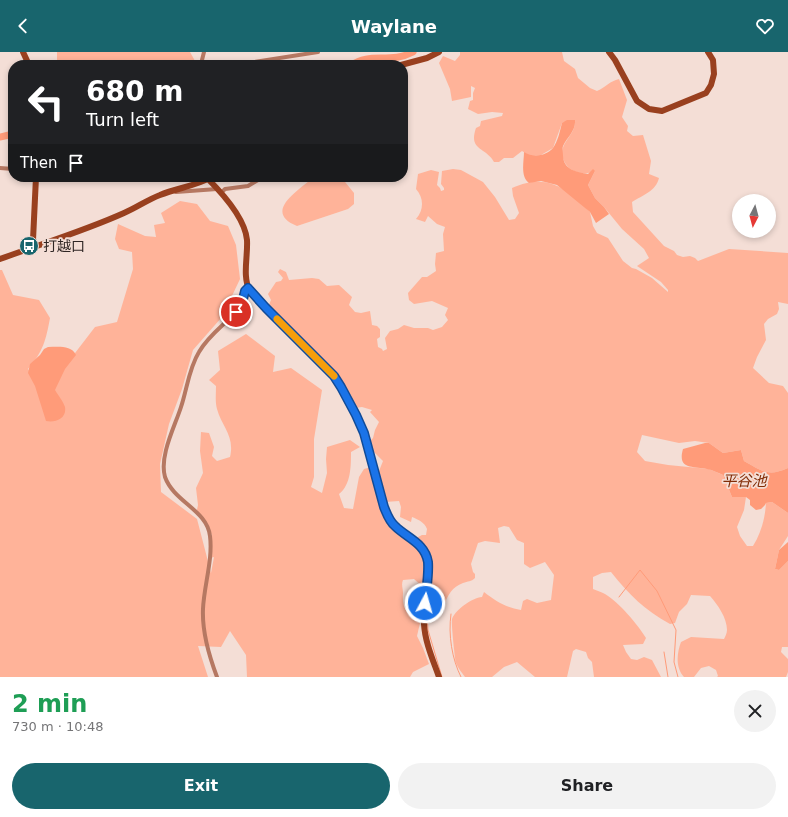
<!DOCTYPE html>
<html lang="en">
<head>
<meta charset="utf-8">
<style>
  :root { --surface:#fff; --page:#f2f2f2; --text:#202124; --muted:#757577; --accent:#18656d }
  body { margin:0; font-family:"DejaVu Sans","Noto Sans JP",sans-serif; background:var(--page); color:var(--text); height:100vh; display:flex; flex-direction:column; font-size:15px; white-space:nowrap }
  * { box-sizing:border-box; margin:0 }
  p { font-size:13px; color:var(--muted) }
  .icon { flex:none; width:22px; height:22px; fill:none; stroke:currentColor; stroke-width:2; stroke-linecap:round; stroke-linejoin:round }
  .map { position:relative; height:625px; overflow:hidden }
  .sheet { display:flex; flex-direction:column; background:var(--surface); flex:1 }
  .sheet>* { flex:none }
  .banner { position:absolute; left:8px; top:8px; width:400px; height:122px; border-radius:16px; box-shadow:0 2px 6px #0003; background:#202124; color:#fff; overflow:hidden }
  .needle { width:26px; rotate:186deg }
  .fabs { position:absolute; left:732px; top:142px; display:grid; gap:8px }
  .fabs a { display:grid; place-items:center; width:44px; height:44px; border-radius:50%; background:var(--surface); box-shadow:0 2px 6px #0003; font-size:20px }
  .pin { position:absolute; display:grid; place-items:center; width:34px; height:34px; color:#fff; margin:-17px; border:2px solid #fff; border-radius:50%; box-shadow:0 1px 4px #0007 }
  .me { position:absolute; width:44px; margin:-22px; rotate:6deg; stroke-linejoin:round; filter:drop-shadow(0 0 3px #0008) }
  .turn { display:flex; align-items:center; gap:14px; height:84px; padding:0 12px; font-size:18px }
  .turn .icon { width:52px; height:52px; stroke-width:2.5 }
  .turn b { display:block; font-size:28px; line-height:34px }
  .then { display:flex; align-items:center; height:38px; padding:0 12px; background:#0003; gap:8px; font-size:15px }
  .round { display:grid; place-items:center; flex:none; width:42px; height:42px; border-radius:21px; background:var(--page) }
  .head { display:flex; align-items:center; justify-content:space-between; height:68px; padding:0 12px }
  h1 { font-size:24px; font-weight:700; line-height:30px; color:#1e9e55 }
  .cta { display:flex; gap:8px; margin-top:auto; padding:8px 12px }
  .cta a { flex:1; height:46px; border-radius:24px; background:var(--accent); color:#fff; font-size:16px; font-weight:700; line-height:46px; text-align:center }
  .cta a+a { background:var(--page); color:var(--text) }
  header { display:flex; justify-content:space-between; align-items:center; height:52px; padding:0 12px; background:var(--accent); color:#fff; font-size:18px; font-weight:700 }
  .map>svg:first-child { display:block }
</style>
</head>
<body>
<header><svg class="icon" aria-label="back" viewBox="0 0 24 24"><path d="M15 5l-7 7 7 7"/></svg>Waylane<svg class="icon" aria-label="heart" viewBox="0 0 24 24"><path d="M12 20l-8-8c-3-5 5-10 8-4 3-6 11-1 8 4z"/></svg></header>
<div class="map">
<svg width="788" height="625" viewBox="0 0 788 625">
  <rect width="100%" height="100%" fill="#f4ded6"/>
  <path fill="#ffb399" d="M57,0h133l5,9 -1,4h-137z
    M460,0h102l2,9 11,8 3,9 12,10 7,3c9,-4 13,-10 22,-12l8,21 -5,17 6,9 -1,5 6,5 10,-1 8,26 -2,13 10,4c-3,13 -16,17 -27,24l1,10 31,34 10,5 3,4 6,2 7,-1 5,2 3,3 31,-12 59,4v51l-10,-2 1,7 -2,5 -9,5 -4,5 2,16 -9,17 -4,11 16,15 14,3 5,7v75c-20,9 -26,3 -44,-7l-3,-11 -18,3 -14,-10 -14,-2 -16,2 -37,-8 -5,17 8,9 23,4 41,4 14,6 9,22h14l-2,13 -7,17 3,9 7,10h6c8,-13 12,-27 13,-43l6,-1 16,11v23l-9,14 -4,19 4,1 9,-9v86h-6l-1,5 7,7v13l-2,5h-69l1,-1 -2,-6 -7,-4 -8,2 -7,9h-10c-9,-10 -7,-24 -3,-35l10,-5 33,2c1,-2 3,-6 3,-9 0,-12 -9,-25 -17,-34l-19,-1 -4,9 -8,8 -4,11 -5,1c-25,-14 -41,-29 -59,-52l-9,1 -9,4v12c4,2 9,3 12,5 14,8 33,31 41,44l-3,6 -20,1 3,7 5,7 6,1 7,-3 8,3 9,17h-67l-2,-15 -4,-4 -2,-6 -10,-3 -3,2 -6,26h-32l-18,-15 -13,5 -12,10h-27c-3,-4 -7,-9 -9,-14 -1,-4 -5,-40 -4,-44 4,-10 20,-21 30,-22l2,-5c13,10 21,15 37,18l2,-9 4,-2 10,4 14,-3 3,-25 -9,-13 -15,6 -6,-4v-21l-7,-3 -8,-13 -5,-1 -6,2 2,15 -15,-2 -7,2 -7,21 2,8 2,2v4c-4,4 -7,3 -12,5 -11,4 -15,12 -19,22l-9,2 -5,-22 1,-17 -2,-11 -13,-19 6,-3h4l1,-6c-3,-7 -8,-9 -15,-12l-1,5 -11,-5 1,-10 -2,-6 -14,1 -4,-11 -2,-20 4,-10 -11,-11 -3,-8 4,-4 2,-8 4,-8 -9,-10 2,-2 -10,-3 -7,1 -8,-14 -79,-87 3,-7 -3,-6 8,-12 5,-1 2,-3 -5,-6 2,-3 6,3 3,8 23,-2 7,1 8,7 12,-1 13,12 -3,8 6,7 6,1 9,-2 2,14 5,1 3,3v8l-3,2 1,8 4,2 1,2 4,-2 -2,-11 5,-7 8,-2 6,-4 10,3h14l5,2 9,-3 6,-7 -3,-5 3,-7 -16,-7 -18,3 -5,-4 -1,-7 14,-16h5l9,-6 -1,-7 1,-11 8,-2 -1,-17 2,-7 -8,-3 -9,-8 -3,6 -9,-3c8,-9 8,-21 0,-30l2,-15 13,-4 8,2 -2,13 3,3 1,3 3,-1v-2l-3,-4 1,-13 11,-2 8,1 22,12 12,15 14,23 6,-1 4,-6 -6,-17 -1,-8c35,-15 53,-1 78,24l3,14 4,7 11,5 15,23 9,7 4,1 16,9 16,14v-2l-7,-8 -24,-16 12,-8 -5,-9 -22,-20 -18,-22 -9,-9 -7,-13 7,-14c-7,3 -13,3 -21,0 -9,-4 -15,-16 -10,-26 4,-8 12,-15 11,-25l-13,3 -9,25 -12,7 -11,1 -8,-5 -9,7h-9l-5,4h-5c-8,-15 -26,-11 -18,-34l4,-2 1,-5 21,-5 1,-3 -11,-1 -14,2 -10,-5 2,-8 3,-1v-7l2,-5 -4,-2v11l-19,4 -2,-12 -11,-26 4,-7 12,5 5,-6z
    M314,125h27l13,16v11l-6,5 -51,17c-35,-14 2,-36 17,-49z
    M180,149l17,3 13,17 18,5 8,19 4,34 -18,38 -29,33 -11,39 -13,35 -9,40 1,28 36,27 14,54 3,-16 -3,1 1,-23 -15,-25 1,-5 -2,-17 7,-15 -3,-22 1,-19 8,1 5,14 -2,9 5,5 13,-4c5,-21 -8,-30 -13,-48 -2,-7 -1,-16 -1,-23l-7,-6 11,-10 -2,-19 28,-17 29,22 -2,16 18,-4 31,22 -8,49v38l-3,10 11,6 5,-20 -1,-14 1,-12 23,-7 10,7 -9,5c0,14 0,33 -12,42l5,14 9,1 6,-32 5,-8 7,-2 12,45 38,39 5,14 -3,22 -9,-8 -11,1c-2,5 0,8 0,13 -1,17 4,21 17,30l-3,13 6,12 6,16 -16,8 -3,5h-163l-1,-22 -16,-24 -9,16 -23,-1 10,31h-208v-407h2l11,25 26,5 11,18c-4,22 -7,34 -22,51l31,50 6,-10 -13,-18 10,-21 33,-43 22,-5 16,-53 -1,-17 -13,-3 -4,-10 3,-15 27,12 11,1 -2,-12 11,-2 -4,-10z"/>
  <path fill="#ff9b79" d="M567,68h8c1,11 -8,17 -12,26 -1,3 0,6 0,9 0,15 14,17 25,19l5,-5 2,2 -7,14 7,13 9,9 5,7 -13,9 -6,-11 -33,-27 -16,-4 -12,2c-9,-6 -5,-22 -5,-31 9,6 22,4 29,-4 5,-7 7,-17 9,-25z
    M48,295c11,0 23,-2 28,8l-11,14 -10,21c3,5 8,11 10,17 2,12 -10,16 -19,14l-11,-35 -7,-13 2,-9 10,-9 4,-6z
    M705,391h4l14,10 18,-3 3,11c18,10 24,16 44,7v45l-16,-11 -6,1 -1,2 -4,4 -5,1 -6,-5v-5l-4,-3h-14l-9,-22c-5,-2 -10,-5 -16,-6 -14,-3 -30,1 -24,-20z
    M788,490v19l-9,9 -4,-1 4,-19z"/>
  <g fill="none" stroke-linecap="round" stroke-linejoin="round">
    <path stroke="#ff9b79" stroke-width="1" d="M619,545l21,-27 17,21 19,39 -2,32 4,15
      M451,562c-3,21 1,45 10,63
      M427,563l1,15 14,47
      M664,600l4,25"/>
    <path stroke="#ff9b79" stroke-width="7" d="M352,13c17,-13 39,-1 61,-13
      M0,85l13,-3"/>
    <path stroke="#b67862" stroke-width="4" d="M204,13l-2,-5 2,-8
      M235,13l83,-13
      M0,116l13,1
      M176,140l41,-3
      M221,141l4,-4 23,-3 15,-9
      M217,625c-8,-21 -15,-46 -14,-68 1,-24 10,-49 7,-73 -3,-26 -36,-34 -45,-59 -6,-21 10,-51 16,-70 6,-18 8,-39 18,-55 9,-16 25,-27 37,-40 2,-3 5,-7 7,-10 2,-5 1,-10 5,-14"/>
    <path stroke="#99401f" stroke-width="6" d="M23,0l6,13
      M609,0l6,8 22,41 12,8 13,2 44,-18 5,-8 3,-11 -1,-14 -5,-8
      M401,13l26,-7 12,-6
      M208,127c15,15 37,39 39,61 1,17 -5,36 3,52l84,84 7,11 15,28 8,18 20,74c2,7 5,13 10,18 12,13 25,14 32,32 6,17 -3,48 -2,67 1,18 9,36 15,53
      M35,194l-2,-6 3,-63
      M0,207c41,-15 84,-28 124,-46 12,-5 23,-13 36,-18 17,-7 36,-9 52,-18"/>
  </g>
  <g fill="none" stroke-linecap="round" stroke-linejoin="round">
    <g stroke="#114b97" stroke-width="10">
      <path id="route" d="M236,260l6,-9 3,-12 3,-3 18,20 68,68 7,11 15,28 8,18 20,74c3,7 5,14 11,19 12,12 30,17 33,36 1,14 -2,28 -3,41"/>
    </g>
    <use href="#route" stroke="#1a73e8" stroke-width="7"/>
    <path stroke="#f59e0b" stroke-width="7" d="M277,267l57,57"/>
  </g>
  <defs>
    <g id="bus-disc" transform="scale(1)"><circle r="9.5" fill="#18656d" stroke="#f4ded6"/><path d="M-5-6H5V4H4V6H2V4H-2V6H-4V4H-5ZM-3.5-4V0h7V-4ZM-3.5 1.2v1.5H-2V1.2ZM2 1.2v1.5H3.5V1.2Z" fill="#fff"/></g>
  </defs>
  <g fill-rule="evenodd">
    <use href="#bus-disc" x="29" y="194"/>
  </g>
  <g text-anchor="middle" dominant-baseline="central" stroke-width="3.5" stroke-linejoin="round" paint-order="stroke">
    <g font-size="14" fill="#2f2624" stroke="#f4ded6" text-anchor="start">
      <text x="43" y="194">打越口</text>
    </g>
    <g font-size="15" font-style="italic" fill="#822c06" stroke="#f4ded6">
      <text x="744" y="429">平谷池</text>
    </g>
  </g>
</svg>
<div class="fabs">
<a><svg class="needle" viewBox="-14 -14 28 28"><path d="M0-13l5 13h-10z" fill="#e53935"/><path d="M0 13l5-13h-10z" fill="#757577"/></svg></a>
</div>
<div class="pin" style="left:236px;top:260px;background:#d93025"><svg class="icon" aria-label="arrive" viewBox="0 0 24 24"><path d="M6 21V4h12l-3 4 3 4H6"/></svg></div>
<svg class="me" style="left:425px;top:551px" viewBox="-20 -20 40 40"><circle r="17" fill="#1a73e8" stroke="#fff" stroke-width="3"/><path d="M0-11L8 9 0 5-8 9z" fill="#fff"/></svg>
<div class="banner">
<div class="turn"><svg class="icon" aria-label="left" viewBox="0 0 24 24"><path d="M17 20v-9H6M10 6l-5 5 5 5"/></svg><div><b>680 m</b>Turn left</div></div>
<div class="then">Then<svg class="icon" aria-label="arrive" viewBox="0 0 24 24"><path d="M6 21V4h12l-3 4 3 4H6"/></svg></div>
</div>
</div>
<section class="sheet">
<div class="head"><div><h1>2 min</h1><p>730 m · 10:48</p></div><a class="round"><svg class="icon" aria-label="close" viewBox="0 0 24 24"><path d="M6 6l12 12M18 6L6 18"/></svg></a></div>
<div class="cta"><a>Exit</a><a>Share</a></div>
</section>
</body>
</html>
